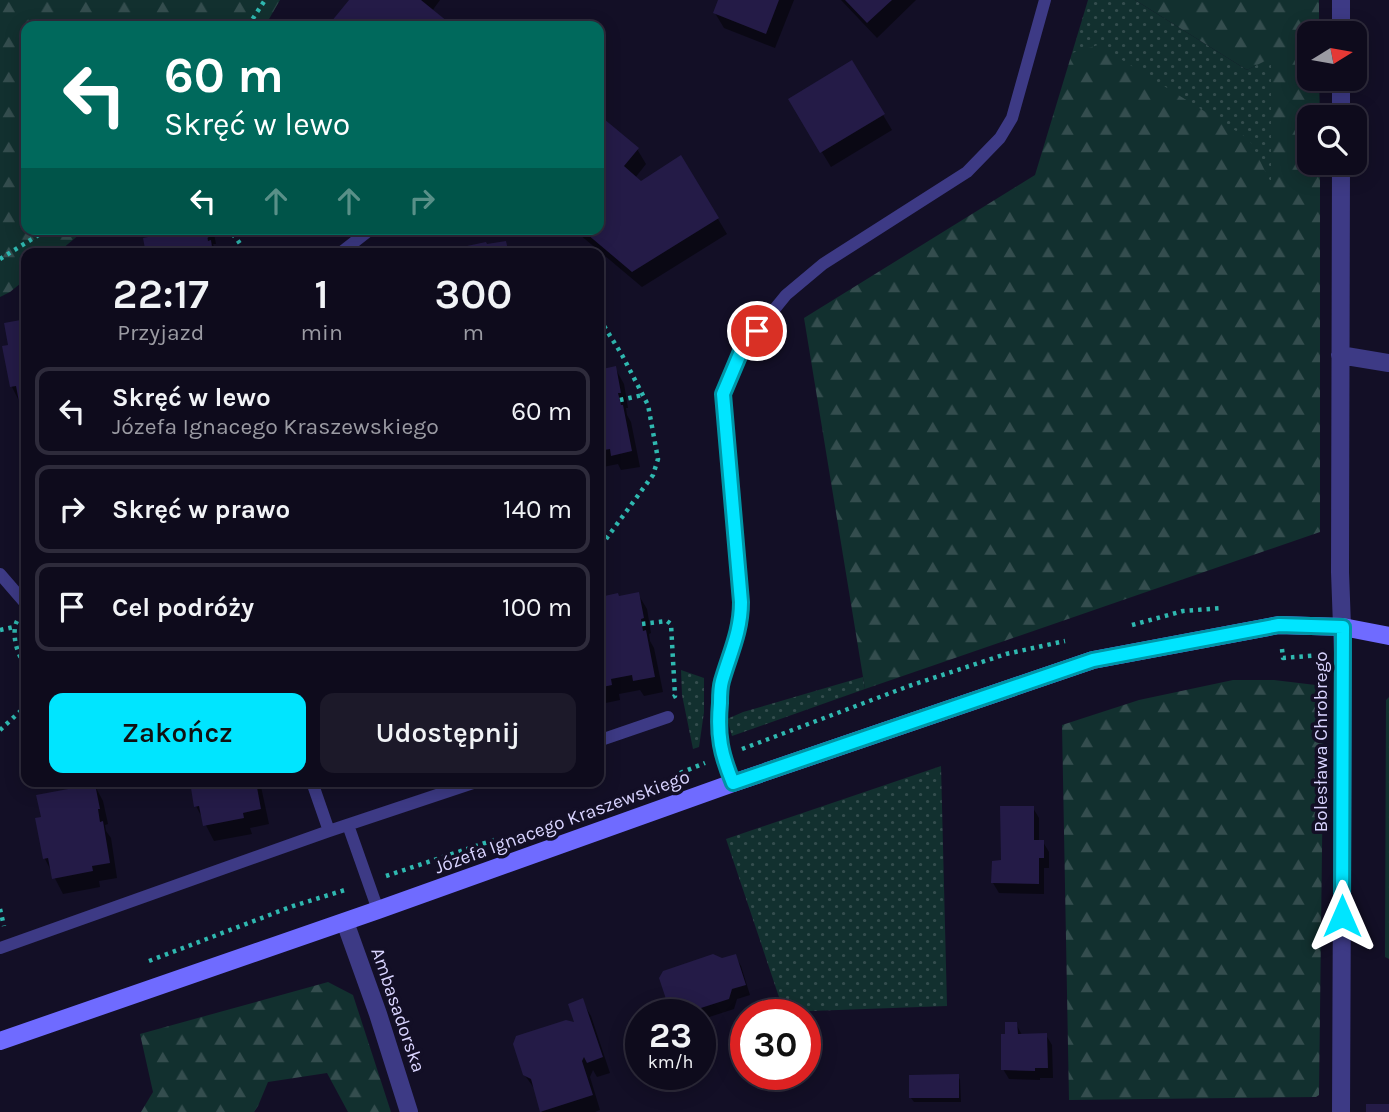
<!DOCTYPE html>
<html lang="pl">
<head>
<meta charset="utf-8">
<style>
  :root { --surface:#0e0b1c; --page:#1c1929; --text:#f1f3f6; --muted:#9b9ba3; --line:#2e2b3b; --accent:#00e5ff }
  body { margin:0; font-family:Karla,sans-serif; background:var(--page); color:var(--text); height:100vh; display:flex; flex-direction:column; font-size:26px; white-space:nowrap }
  * { box-sizing:border-box; margin:0 }
  p { font-size:23px; color:var(--muted) }
  .icon { flex:none; width:38px; height:38px; fill:none; stroke:currentColor; stroke-width:2; stroke-linecap:round; stroke-linejoin:round }
  .map { position:relative; flex:1; overflow:hidden }
  .panel { position:absolute; left:21px; top:248px; width:583px; height:539px; display:flex; flex-direction:column; background:var(--surface); border-radius:14px; box-shadow:0 4px 18px #0003,0 0 0 2px var(--line) }
  .panel>* { flex:none }
  .hud { position:absolute; left:21px; top:21px; width:583px; height:214px; border-radius:14px; box-shadow:0 4px 18px #0003,0 0 0 2px var(--line); background:#00695c; color:#fff; overflow:hidden }
  .needle { width:46px; rotate:79deg }
  .controls { position:absolute; left:1297px; top:21px; display:grid; gap:14px }
  .controls a { display:grid; place-items:center; width:70px; height:70px; border-radius:14px; background:var(--surface); box-shadow:0 4px 18px #0003,0 0 0 2px var(--line); font-size:35px }
  .speed { position:absolute; left:625px; top:999px; display:flex; gap:14px; font-size:35px; font-weight:700; text-align:center }
  .speed>* { display:grid; place-content:center; width:91px; height:91px; border-radius:50%; background:var(--surface); box-shadow:0 4px 18px #0003,0 0 0 2px var(--line); line-height:1 }
  .speed small { font-size:18px; font-weight:400 }
  .speed .limit { border:10px solid #d22; background:#fff; color:#111 }
  .pin { position:absolute; display:grid; place-items:center; width:60px; height:60px; color:#fff; margin:-30px; border:4px solid #fff; border-radius:50%; box-shadow:0 2px 7px #0007 }
  .me { position:absolute; width:77px; margin:-38px; rotate:0deg; stroke-linejoin:round; filter:drop-shadow(0 0 5px #0008) }
  .turn { display:flex; align-items:center; gap:24px; height:147px; padding:0 28px; font-size:32px }
  .turn .icon { width:91px; height:91px; stroke-width:2.5 }
  .turn b { display:block; font-size:49px; line-height:60px }
  .lanes { display:flex; align-items:center; height:66px; padding:0 28px; background:#0003; justify-content:center; gap:35px; direction:ltr }
  .lanes .off { opacity:.35 }
  .eta { display:flex; justify-content:space-evenly; align-items:center; height:119px; text-align:center }
  .eta b { font-size:42px; font-weight:600; line-height:49px }
  .primary-button { display:flex; gap:14px; margin-top:auto; padding:14px 28px }
  .primary-button a { flex:1; height:80px; border-radius:14px; background:var(--accent); color:#111; font-size:28px; font-weight:600; line-height:80px; text-align:center }
  .primary-button a+a { background:var(--page); color:var(--text) }
  ul { padding:0; list-style:none }
  li { display:flex; align-items:center; gap:21px; height:88px; margin:0 14px 10px; padding:0 14px; border:4px solid var(--line); border-radius:14px }
  li div { flex:1 }
  li b { display:block; font-size:26px }
  li em { font-style:normal }
  .map>svg:first-child { display:block }
</style>
</head>
<body>
<div class="map">
<svg width="1389" height="1112" viewBox="0 0 1389 1112">
  <defs>
    <pattern id="grass-dots" width="8" height="8" patternUnits="userSpaceOnUse" patternTransform="scale(1.75)"><rect width="8" height="8" fill="#12302f"/><path d="M2 2h.1M6 6h.1" fill="none" stroke="#344d4e" stroke-width="1.8" stroke-linecap="round"/></pattern>
    <pattern id="forest-firs" width="22" height="20" patternUnits="userSpaceOnUse" patternTransform="scale(1.75)"><rect width="22" height="20" fill="#12302f"/><path d="M5 1l3.5 6h-7zM16 11l3.5 6h-7z" fill="#344d4e"/></pattern>
  </defs>
  <rect width="100%" height="100%" fill="#130f26"/>
  <path fill="url(#grass-dots)" d="M1088,0h47l112,70 24,-13v128l-199,-132z
    M681,670l23,8v34l-5,35 -6,2 -11,-54z
    M863,677l2,12 -133,47 -5,-17 16,-7z
    M941,766l6,240 -163,6 -58,-173z"/>
  <path fill="url(#forest-firs)" d="M0,0h280l-15,26h-239v203h60l-30,25h-30v25l-16,13 -10,5z
    M1135,0h184v33h-10v46h10l1,38h-11v46h11v369l-455,157 -61,-371 231,-143 37,-122 26,-8 151,94 22,44v-125l-24,12z
    M1233,680h41l50,6 -5,409 -3,2 -247,3 -7,-375 77,-25z
    M1389,697v262l-4,-2 1,-257z
    M328,982l25,13 38,117h-43l-21,-39 -59,9 -10,24 -4,6h-113l12,-20 -13,-58z"/>
  <path fill="#0007" d="M351,0h89l-8,11 18,15h-115l-2,-4z
    M720,0h74l-19,48 -51,-20 -9,-15z
    M841,0h75l-39,38z
    M852,63l40,67 -61,37 -41,-67z
    M598,116l39,33 9,15 -11,14 6,5 77,36 9,15 -85,53 -69,-58h25z
    M149,229h64l3,15h-3l3,10h-68l2,-16z
    M26,320v95l-14,-28 -8,-40h6l-4,-23z
    M615,368l9,16 4,24h-2l1,7 4,7 9,45 -19,3 -3,-6 -20,4v-96z
    M638,594l9,15 4,24 -2,1 1,7 4,7 9,44 -19,4 -4,-6 -21,4 1,6 -19,4 -3,-4v-99z
    M191,782h69l9,42 -19,4 2,6 -38,7 -18,-35z
    M95,786l8,15 5,23 -3,1 1,6 5,7 6,40 -18,3 1,6 -37,7 -18,-35 -8,-39z
    M1033,808l6,10v23l4,1 6,10v16h-5v26l-45,-1 -6,-10z
    M735,956l6,10 9,29 -13,4 -3,10 -34,11v-5h-25l-3,-5 50,-50z
    M582,1001l9,15 19,57 -13,4 -4,-7 -3,7 10,33 -5,2h-53l-6,-21 -12,-17 53,-49z
    M1016,1024l6,11h24l6,10 1,33h-13v2l-31,-1 -6,-10 4,-34z
    M958,1076l2,4 1,22h-47l-3,-4z"/>
  <path fill="#241b47" d="M349,0h72l32,26h-117l-5,-4z
    M718,0h61l-13,34 -53,-21z
    M845,0h47l-25,23z
    M852,60l33,54 -65,39 -32,-54z
    M598,114l41,34 -15,18 17,15 40,-26 38,63 -87,54 -51,-43h17z
    M147,229h59l2,12 3,-1 2,14h-67l-3,-16 5,-1z
    M506,241l3,13h-64v-2l23,-4 -1,-2 19,-4 1,2z
    M26,319v87l-6,1 -4,-21 -6,1 -8,-41 6,-1 -4,-22z
    M616,366l5,27h-3l3,12h2l9,46 -21,5 -1,-7 -12,2v-81z
    M639,592l5,26 -3,1 2,12 3,-1 9,47 -22,4 -1,-6 -21,4 1,6 -14,3v-88l2,-1v-2l18,-4 1,3z
    M190,782h66l5,27 -18,4 1,5 -41,8 -4,-20 -5,1z
    M95,784l5,25h-2l2,13 3,-1 7,42 -18,3 1,5 -41,8 -4,-21 -5,1 -8,-41 6,-1 -5,-22z
    M1000,806h34v34h10v18h-5v26l-48,-1 1,-22 9,-1z
    M713,954l9,4 14,-4 10,31 -14,4 -3,10 -50,16 -9,-4 -11,-33 4,-7z
    M583,998l20,59 -16,6 -3,-6 -2,4 11,34 -53,17 -9,-33 -8,-4 -10,-31 3,-8 50,-16 8,2 -6,-18z
    M1005,1022h12l1,12 29,-1 1,35h-13v3l-34,-1v-36h4z
    M959,1074v24h-50v-23z
    M1366,1104h23v8h-23z"/>
  <g fill="none" stroke-linecap="round" stroke-linejoin="round">
    <path stroke="#2fb8b0" stroke-width="4.5" stroke-dasharray="3.5 5" stroke-linecap="butt" d="M248,26l17,-26
      M207,235c28,-5 24,-4 40,19
      M0,259l48,-30
      M598,320l6,6 18,29 26,50 10,54 -5,16 -55,75
      M620,400l23,-5
      M17,621c-6,12 0,35 9,44
      M642,624l25,-3 4,3 4,72 -2,1
      M1132,625l51,-14 40,-3
      M0,630l14,-3
      M1282,649l1,9 38,-3
      M0,730l26,-24
      M742,749l167,-63 97,-32 59,-13
      M680,773l25,-10
      M386,876l108,-36
      M0,909l4,17
      M149,961l144,-55 55,-17"/>
    <path stroke="#3d3a85" stroke-width="12" d="M339,254l32,-25
      M0,574l26,30
      M598,741l70,-24
      M312,782l17,49
      M733,783c-12,-31 -16,-46 -13,-80 0,-7 0,-15 2,-22 8,-28 19,-49 19,-79l-18,-208 19,-45 44,-54 37,-31 144,-92 33,-34 12,-20 33,-118
      M348,825l30,85
      M0,948l329,-117 147,-49"/>
    <path stroke="#3d3a85" stroke-width="18" d="M1341,33v-33
      M1341,117v-38
      M1341,163l-1,409 3,81 -2,459
      M1340,355l49,8
      M345,922l33,92 31,98"/>
    <path stroke="#6f6bff" stroke-width="18" d="M0,1041l378,-131 355,-127 360,-123 186,-35 64,2 46,9"/>
  </g>
  <g fill="none" stroke-linecap="round" stroke-linejoin="round">
    <g stroke="#0095a6" stroke-width="18">
      <path id="route" d="M757,331l-15,18 -19,45 18,208c0,30 -11,51 -19,79 -2,7 -2,15 -2,22 -3,33 1,51 13,80l360,-123 186,-35 64,2 -1,289"/>
    </g>
    <use href="#route" stroke="#00e5ff" stroke-width="12"/>
  </g>
  <g text-anchor="middle" dominant-baseline="central" stroke-width="7" stroke-linejoin="round" paint-order="stroke">
    <g font-size="19" fill="#d9d4ff" stroke="#130f26">
      <text transform="translate(1321 742) rotate(-90)">Bolesława Chrobrego</text>
      <text transform="translate(562 822) rotate(-20)">Józefa Ignacego Kraszewskiego</text>
      <text transform="translate(398 1010) rotate(71)">Ambasadorska</text>
    </g>
  </g>
</svg>
<div class="controls">
<a><svg class="needle" viewBox="-14 -14 28 28"><path d="M0-13l5 13h-10z" fill="#e53935"/><path d="M0 13l5-13h-10z" fill="#9b9ba3"/></svg></a>
<a><svg class="icon" aria-label="search" viewBox="0 0 24 24"><circle cx="10" cy="10" r="6"/><path d="M15 15l6 6"/></svg></a>
</div>
<div class="speed"><div>23<small>km/h</small></div><div class="limit">30</div></div>
<div class="pin" style="left:757px;top:331px;background:#d93025"><svg class="icon" aria-label="arrive" viewBox="0 0 24 24"><path d="M6 21V4h12l-3 4 3 4H6"/></svg></div>
<svg class="me" style="left:1342px;top:916px" viewBox="-20 -20 40 40"><path d="M0-17L14 15 0 8-14 15z" fill="#00e5ff" stroke="#fff" stroke-width="4"/></svg>
<div class="hud">
<div class="turn"><svg class="icon" aria-label="left" viewBox="0 0 24 24"><path d="M17 20v-9H6M10 6l-5 5 5 5"/></svg><div><b>60 m</b>Skręć w lewo</div></div>
<div class="lanes"><svg class="icon" aria-label="left" viewBox="0 0 24 24"><path d="M17 20v-9H6M10 6l-5 5 5 5"/></svg><svg class="icon off" aria-label="ahead" viewBox="0 0 24 24"><path d="M12 20V5M6 11l6-6 6 6"/></svg><svg class="icon off" aria-label="ahead" viewBox="0 0 24 24"><path d="M12 20V5M6 11l6-6 6 6"/></svg><svg class="icon off" aria-label="right" viewBox="0 0 24 24"><path d="M7 20v-9h11M14 6l5 5-5 5"/></svg></div>
</div>
<section class="panel">
<div class="eta">
<div><b>22:17</b><p>Przyjazd</p></div>
<div><b>1</b><p>min</p></div>
<div><b>300</b><p>m</p></div>
</div>
<ul>
<li><svg class="icon" aria-label="left" viewBox="0 0 24 24"><path d="M17 20v-9H6M10 6l-5 5 5 5"/></svg><div><b>Skręć w lewo</b><p>Józefa Ignacego Kraszewskiego</p></div><em>60 m</em></li>
<li><svg class="icon" aria-label="right" viewBox="0 0 24 24"><path d="M7 20v-9h11M14 6l5 5-5 5"/></svg><div><b>Skręć w prawo</b></div><em>140 m</em></li>
<li><svg class="icon" aria-label="arrive" viewBox="0 0 24 24"><path d="M6 21V4h12l-3 4 3 4H6"/></svg><div><b>Cel podróży</b></div><em>100 m</em></li>
</ul>
<div class="primary-button"><a>Zakończ</a><a>Udostępnij</a></div>
</section>
</div>
</body>
</html>
